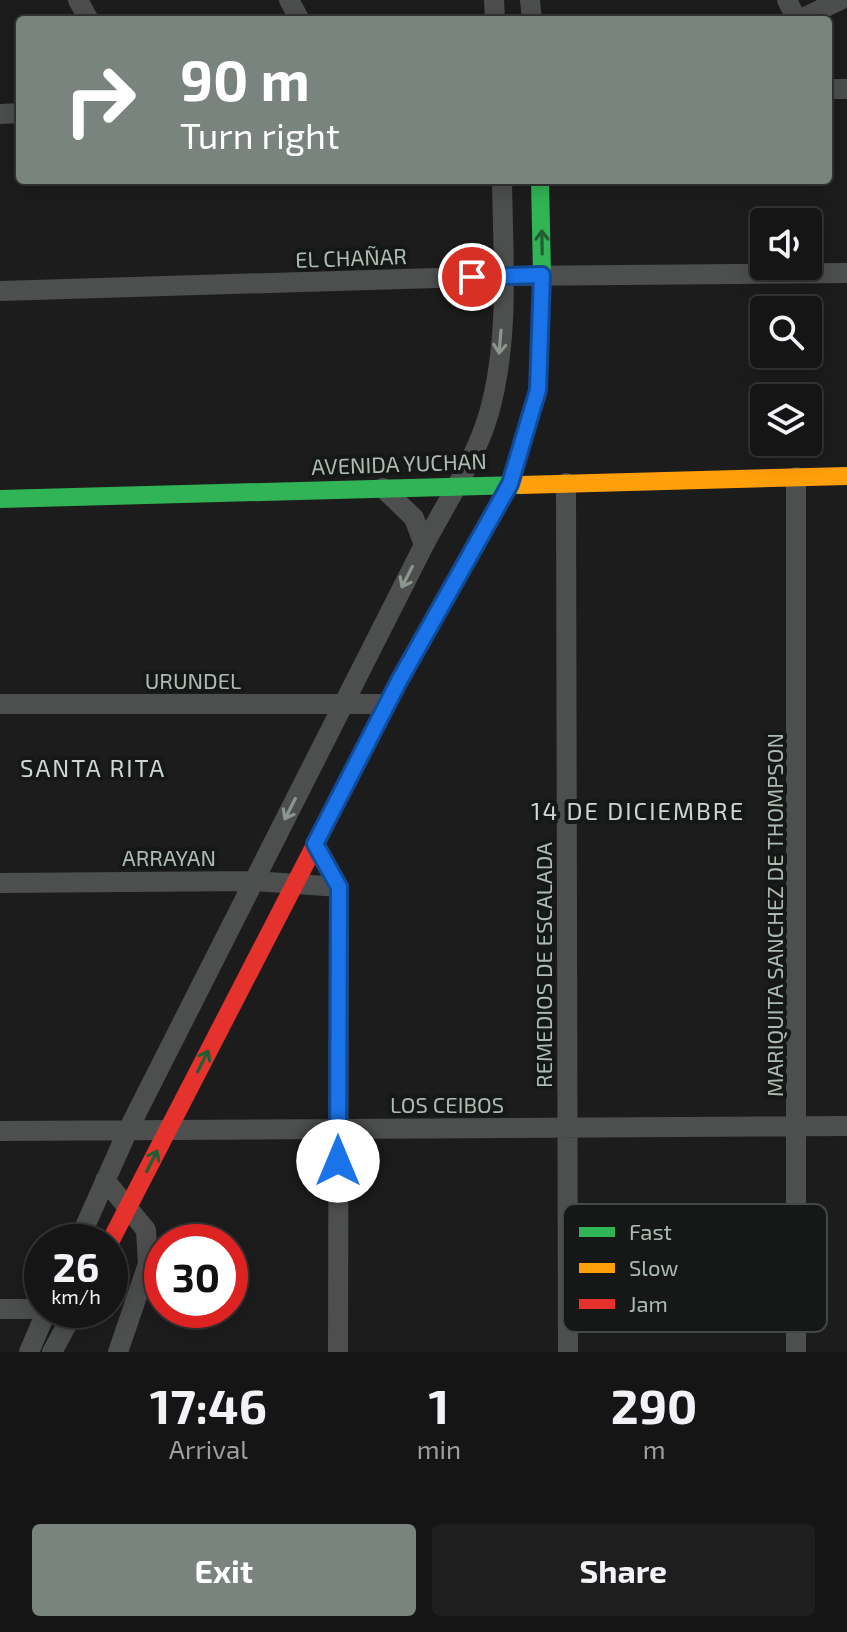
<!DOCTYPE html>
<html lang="en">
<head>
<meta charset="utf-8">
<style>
  :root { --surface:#151515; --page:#1e1e1e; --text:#f1f3f6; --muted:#9d9fa0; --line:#343434; --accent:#7a847e }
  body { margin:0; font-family:"Exo 2",sans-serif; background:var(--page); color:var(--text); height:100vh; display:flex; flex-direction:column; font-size:30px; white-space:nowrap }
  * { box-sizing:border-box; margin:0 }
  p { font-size:26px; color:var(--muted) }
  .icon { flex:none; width:44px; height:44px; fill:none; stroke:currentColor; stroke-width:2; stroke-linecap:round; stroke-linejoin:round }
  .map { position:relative; height:1352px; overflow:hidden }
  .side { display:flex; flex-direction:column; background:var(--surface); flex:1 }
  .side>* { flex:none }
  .top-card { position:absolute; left:16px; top:16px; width:816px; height:168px; border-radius:8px; box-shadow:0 4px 20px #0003,0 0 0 2px var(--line); background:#7a847e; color:#fff; overflow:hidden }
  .fabs { position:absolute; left:750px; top:208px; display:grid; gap:16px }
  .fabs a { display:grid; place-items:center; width:72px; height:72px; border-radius:8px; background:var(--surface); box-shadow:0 4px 20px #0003,0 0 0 2px var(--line); font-size:40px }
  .speed { position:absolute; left:24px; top:1224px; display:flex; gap:16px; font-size:40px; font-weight:700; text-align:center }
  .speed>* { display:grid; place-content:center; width:104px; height:104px; border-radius:50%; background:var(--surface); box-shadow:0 4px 20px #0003,0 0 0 2px var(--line); line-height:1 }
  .speed small { font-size:20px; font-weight:400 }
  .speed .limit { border:12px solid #d22; background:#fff; color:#111 }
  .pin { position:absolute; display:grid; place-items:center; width:68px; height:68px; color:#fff; margin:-34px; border:4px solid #fff; border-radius:50%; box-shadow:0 2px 8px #0007 }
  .me { position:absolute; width:88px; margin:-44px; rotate:0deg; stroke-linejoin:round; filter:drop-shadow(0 0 6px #0008) }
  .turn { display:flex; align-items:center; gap:28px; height:168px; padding:0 32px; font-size:36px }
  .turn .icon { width:104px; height:104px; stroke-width:2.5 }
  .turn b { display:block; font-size:56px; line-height:68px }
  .eta { display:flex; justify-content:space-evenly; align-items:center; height:136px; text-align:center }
  .eta b { font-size:48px; font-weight:700; line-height:56px }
  .primary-button { display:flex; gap:16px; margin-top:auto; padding:16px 32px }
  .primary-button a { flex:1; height:92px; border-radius:8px; background:var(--accent); color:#fff; font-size:32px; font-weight:700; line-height:92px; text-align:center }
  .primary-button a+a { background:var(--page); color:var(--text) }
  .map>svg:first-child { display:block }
</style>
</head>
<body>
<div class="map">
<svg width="847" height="1352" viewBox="0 0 847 1352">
  <rect width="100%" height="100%" fill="#1c1c1c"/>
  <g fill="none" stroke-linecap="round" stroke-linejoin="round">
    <path stroke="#4c4f4d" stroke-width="20" d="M78,0l11,20
      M289,0l11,20
      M494,0l1,20
      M530,0l2,20
      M787,0l10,20
      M799,20l41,-20
      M828,89h19
      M0,114l20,-1
      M0,291l503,-15 344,-3
      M566,483l2,869
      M383,488l31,30 10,27
      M0,704h387
      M315,844l24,43 -1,465
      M0,883l254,-2 85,6
      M0,1131l847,-5
      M105,1180l41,50 2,34 -30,88
      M78,1242l50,-112 296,-585c23,-44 51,-84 65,-132 21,-74 14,-157 13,-233
      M0,1309h42
      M29,1352l18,-42
      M52,1352l23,-42
      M796,1352v-875"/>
    <path stroke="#30b455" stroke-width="18" d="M0,499l521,-14
      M332,812l67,-131 111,-197 28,-94 4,-115 -2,-95"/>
    <path stroke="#ff9f0a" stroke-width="18" d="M521,485l326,-9"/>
    <path stroke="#e5322d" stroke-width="18" d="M110,1242l222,-430"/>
  </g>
  <defs><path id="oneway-shaft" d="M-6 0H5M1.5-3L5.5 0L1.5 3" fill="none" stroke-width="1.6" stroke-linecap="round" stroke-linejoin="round" transform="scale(2)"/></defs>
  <g stroke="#225e33">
    <use href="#oneway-shaft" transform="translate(542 242) rotate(-91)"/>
    <use href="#oneway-shaft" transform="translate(203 1061) rotate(-63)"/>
    <use href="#oneway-shaft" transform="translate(152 1161) rotate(-63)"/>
  </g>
  <g stroke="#8b968f">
    <use href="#oneway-shaft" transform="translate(500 342) rotate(95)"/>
    <use href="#oneway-shaft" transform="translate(407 577) rotate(117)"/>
    <use href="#oneway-shaft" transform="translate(290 809) rotate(117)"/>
  </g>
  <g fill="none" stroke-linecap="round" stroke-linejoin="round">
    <g stroke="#114b97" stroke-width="20">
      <path id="route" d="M338,1161l1,-274 -24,-43 84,-163 111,-197 28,-94 4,-115 -70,2"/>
    </g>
    <use href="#route" stroke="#1a73e8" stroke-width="14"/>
  </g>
  <g text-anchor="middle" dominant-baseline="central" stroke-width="8" stroke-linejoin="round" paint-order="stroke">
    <g font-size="22" fill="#adbcb2" stroke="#161817">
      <text transform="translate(351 257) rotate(-2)">EL CHAÑAR</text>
      <text transform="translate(399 463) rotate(-2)">AVENIDA YUCHAN</text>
      <text x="193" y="680">URUNDEL</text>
      <text x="169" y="857">ARRAYAN</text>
      <text transform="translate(774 915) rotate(-90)">MARIQUITA SANCHEZ DE THOMPSON</text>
      <text transform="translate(543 965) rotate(-90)">REMEDIOS DE ESCALADA</text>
      <text x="447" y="1104">LOS CEIBOS</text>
    </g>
    <g font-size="24" letter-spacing="2" fill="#ced8d2" stroke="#161817">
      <text x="93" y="767">SANTA RITA</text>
      <text x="638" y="810">14 DE DICIEMBRE</text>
    </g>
  </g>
  <rect x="563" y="1204" width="264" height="128" rx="12" fill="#161817" stroke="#434946" stroke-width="2"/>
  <rect x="579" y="1227" width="36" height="10" fill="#30b455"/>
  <rect x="579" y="1263" width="36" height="10" fill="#ff9f0a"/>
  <rect x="579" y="1299" width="36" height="10" fill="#e5322d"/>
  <g font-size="22" fill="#adbcb2">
    <text x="629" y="1240">Fast</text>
    <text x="629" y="1276">Slow</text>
    <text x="629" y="1312">Jam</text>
  </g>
</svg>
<div class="fabs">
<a><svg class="icon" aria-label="sound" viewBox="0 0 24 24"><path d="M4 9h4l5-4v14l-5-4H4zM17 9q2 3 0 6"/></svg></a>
<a><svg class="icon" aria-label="search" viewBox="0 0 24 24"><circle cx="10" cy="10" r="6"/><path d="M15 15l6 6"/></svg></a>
<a><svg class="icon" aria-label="layers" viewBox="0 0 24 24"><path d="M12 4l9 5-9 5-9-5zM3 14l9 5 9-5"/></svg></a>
</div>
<div class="speed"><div>26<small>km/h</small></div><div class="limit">30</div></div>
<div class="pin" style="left:472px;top:277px;background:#d93025"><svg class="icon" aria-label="arrive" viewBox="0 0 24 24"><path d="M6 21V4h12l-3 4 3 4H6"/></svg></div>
<svg class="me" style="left:338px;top:1161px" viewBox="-20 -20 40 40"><circle r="19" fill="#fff"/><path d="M0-13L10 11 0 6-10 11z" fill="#1a73e8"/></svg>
<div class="top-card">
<div class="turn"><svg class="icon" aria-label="right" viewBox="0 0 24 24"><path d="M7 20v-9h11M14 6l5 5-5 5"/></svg><div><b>90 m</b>Turn right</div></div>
</div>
</div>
<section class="side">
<div class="eta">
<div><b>17:46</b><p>Arrival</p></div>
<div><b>1</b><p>min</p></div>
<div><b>290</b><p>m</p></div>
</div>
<div class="primary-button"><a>Exit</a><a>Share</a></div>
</section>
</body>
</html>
